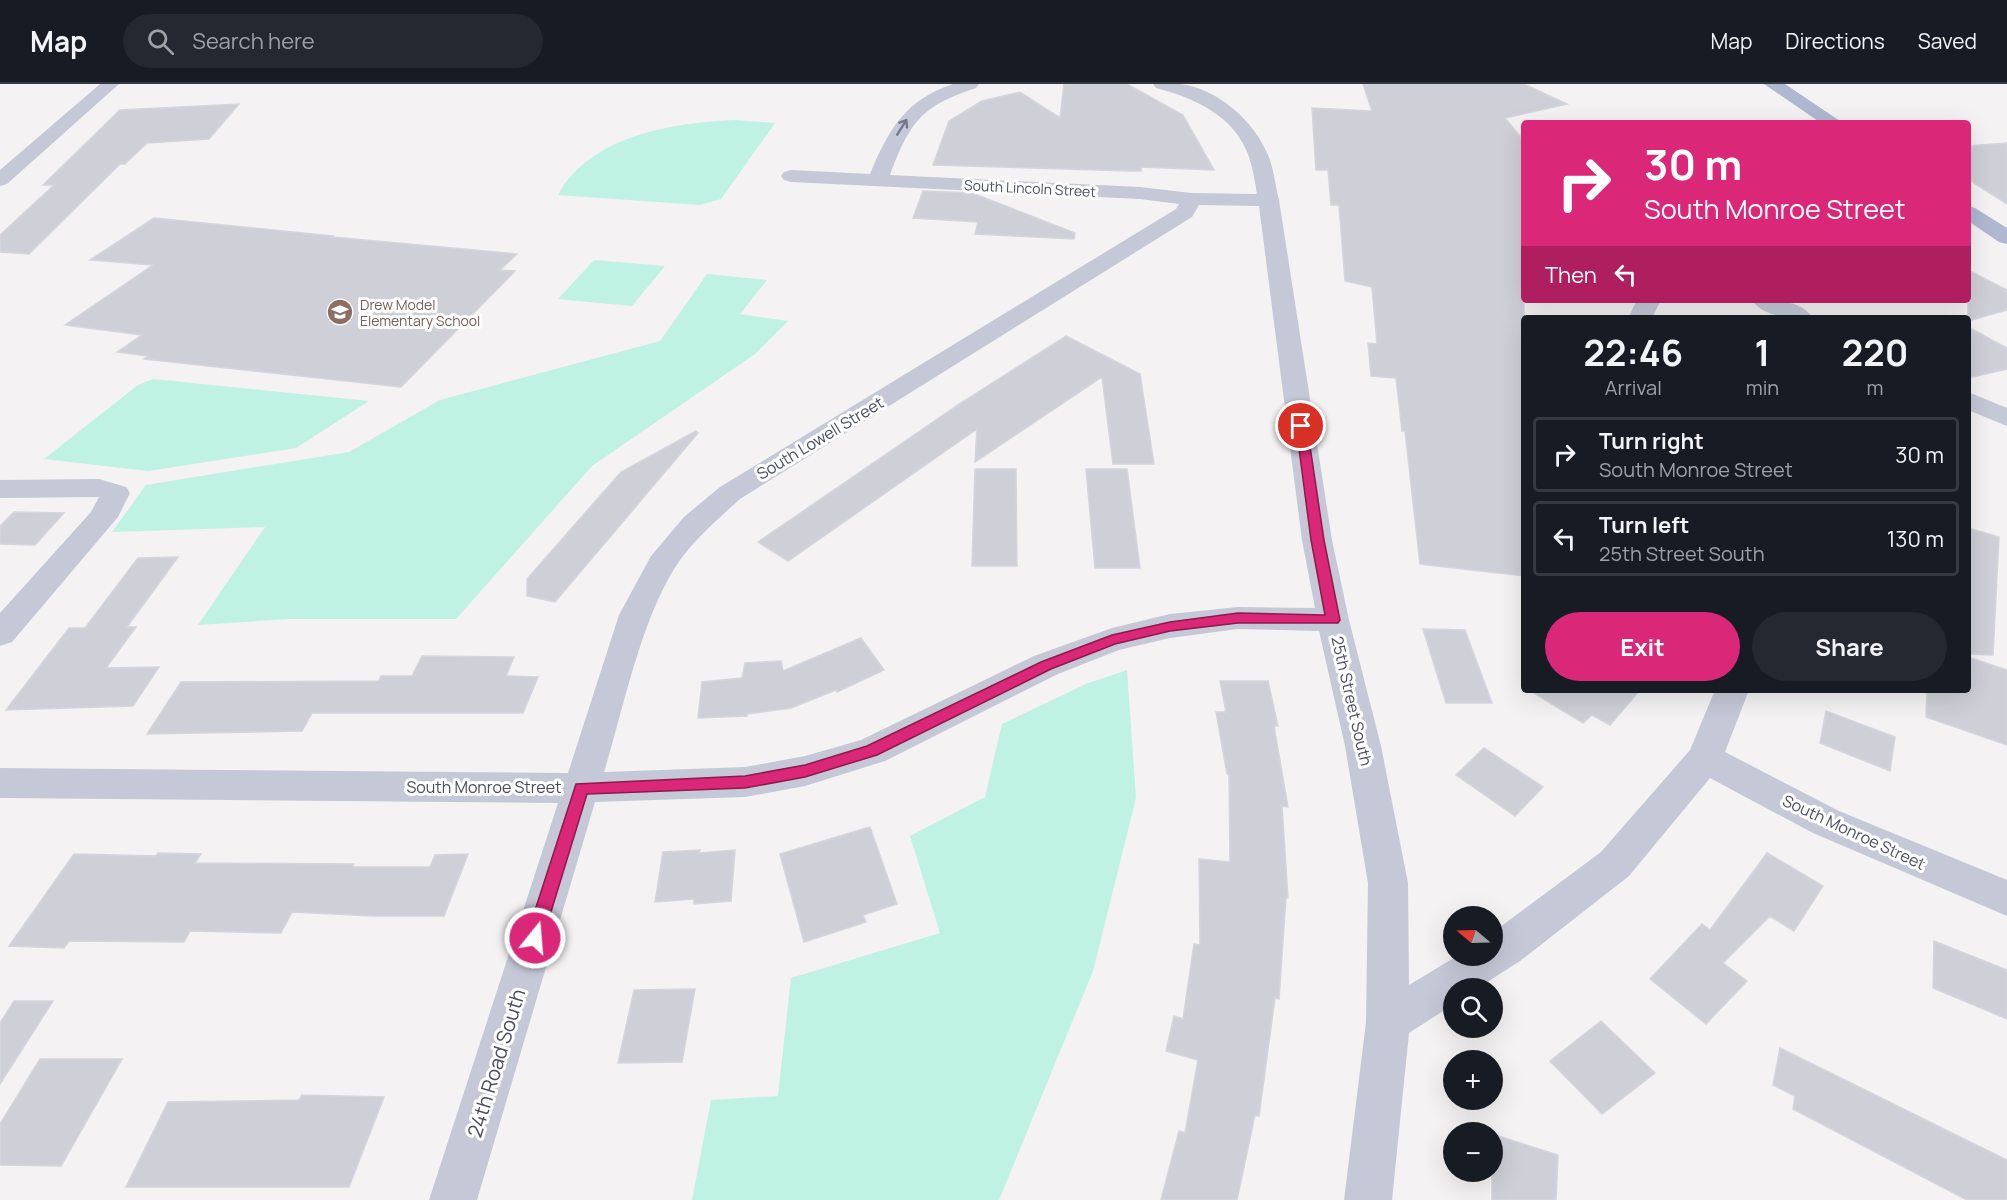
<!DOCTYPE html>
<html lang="en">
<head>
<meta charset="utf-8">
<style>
  :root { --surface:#171b24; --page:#242831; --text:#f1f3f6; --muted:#9ea1a6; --line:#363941; --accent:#db2777 }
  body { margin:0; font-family:Manrope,sans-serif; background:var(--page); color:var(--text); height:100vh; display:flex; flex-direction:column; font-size:22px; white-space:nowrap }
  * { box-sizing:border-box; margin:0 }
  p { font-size:20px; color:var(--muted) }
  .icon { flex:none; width:33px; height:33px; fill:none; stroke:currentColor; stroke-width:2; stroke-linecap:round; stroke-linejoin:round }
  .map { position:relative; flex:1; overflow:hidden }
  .details { position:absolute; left:1521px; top:231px; width:450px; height:378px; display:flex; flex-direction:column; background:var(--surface); border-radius:6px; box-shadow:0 6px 24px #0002 }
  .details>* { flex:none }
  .guide { position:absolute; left:1521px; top:36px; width:450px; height:183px; border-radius:6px; box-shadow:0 6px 24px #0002; background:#db2777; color:#fff; overflow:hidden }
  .needle { width:39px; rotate:289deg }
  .fabs { position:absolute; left:1443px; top:822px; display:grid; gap:12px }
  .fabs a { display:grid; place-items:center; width:60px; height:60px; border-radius:50%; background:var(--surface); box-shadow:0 6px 24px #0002; font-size:30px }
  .pin { position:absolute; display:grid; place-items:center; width:51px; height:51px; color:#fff; margin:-26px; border:3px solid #fff; border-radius:50%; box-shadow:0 2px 6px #0007 }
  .me { position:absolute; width:66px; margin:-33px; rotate:17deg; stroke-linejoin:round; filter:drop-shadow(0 0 4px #0008) }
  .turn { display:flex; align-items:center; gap:21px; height:126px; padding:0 24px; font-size:27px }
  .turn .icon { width:78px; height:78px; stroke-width:2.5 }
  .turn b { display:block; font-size:42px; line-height:51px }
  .then { display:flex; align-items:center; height:57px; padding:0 24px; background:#0003; gap:12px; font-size:22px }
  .eta { display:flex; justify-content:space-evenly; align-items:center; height:102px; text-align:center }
  .eta b { font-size:36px; font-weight:700; line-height:42px }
  .action { display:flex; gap:12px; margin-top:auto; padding:12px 24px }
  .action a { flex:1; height:69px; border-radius:36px; background:var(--accent); color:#fff; font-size:24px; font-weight:700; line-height:69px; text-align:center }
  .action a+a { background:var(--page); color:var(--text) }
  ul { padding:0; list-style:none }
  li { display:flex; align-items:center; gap:18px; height:75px; margin:0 12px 9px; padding:0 12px; border:3px solid var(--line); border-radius:6px }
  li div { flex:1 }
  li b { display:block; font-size:22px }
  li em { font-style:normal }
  header { display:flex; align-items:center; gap:36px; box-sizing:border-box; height:84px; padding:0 30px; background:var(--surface); border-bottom:2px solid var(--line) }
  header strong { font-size:28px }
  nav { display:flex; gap:33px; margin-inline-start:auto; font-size:21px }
  .search { width:420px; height:54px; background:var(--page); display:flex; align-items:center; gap:15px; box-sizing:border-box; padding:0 21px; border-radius:33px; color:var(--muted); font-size:22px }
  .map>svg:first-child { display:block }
</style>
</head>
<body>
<header>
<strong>Map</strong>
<div class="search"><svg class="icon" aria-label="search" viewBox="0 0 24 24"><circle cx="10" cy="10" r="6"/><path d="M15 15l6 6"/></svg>Search here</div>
<nav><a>Map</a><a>Directions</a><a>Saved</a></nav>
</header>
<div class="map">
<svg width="2007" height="1116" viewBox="0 0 2007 1116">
  <rect width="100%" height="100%" fill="#f4f2f2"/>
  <path fill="#bff2e3" d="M735,36l40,3 -54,76 -21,6 -142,-10c33,-60 114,-72 177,-75z
    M594,176l71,6 -33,40 -74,-7z
    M707,190l60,6 -27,34 48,7 -33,33 -163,112 -136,153h-168l-90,6 67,-98 -153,5 34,-47 203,-33 91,-52 220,-59z
    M153,295l216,22 -73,47 -148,23 -104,-12 94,-74z
    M1127,586l9,128 -43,173 -94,229h-307l19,-100 67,-4 13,-118 149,-45 -30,-97 75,-39 17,-73 84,-40z"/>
  <path fill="#cecfd7" stroke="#d5d5dd" stroke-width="1.5" d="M1064,0h63l56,31 31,55 -73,-3v4h-11l-197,-6 16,-44 33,-20 38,-9 40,26z
    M1363,0h161l43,20 -62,14 19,23v435l-104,-12 -15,-133h-3l-6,-53 -25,-2 -3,-33 9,1 -5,-57 -27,-6 -6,-76h-8l-3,-35h-12l-4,-62 60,3z
    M239,20l-30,35 -62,4 -22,21h-5l-91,90 -29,-2v-17l54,-50h-11l77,-75z
    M2007,59v61l-39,-25v-33z
    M923,107l49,2 103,40 -1,6 -99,-5 3,-12 -65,-4z
    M154,134l179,18 -1,1 185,17 -17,16 15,1 -114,116 -257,-28 4,-3 -31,-4 25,-17 -77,-10 88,-60 -63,-5z
    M1968,186l39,20v20l-39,11z
    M1968,243l39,21v21l-39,9z
    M1066,252l74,38 14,90h-41l-11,-87 -127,85 2,-33 -189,132 -30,-19 200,-137z
    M696,347l2,2 -143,169 -28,-6v-17l94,-107z
    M975,385h41l1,97h-45z
    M1086,385h41l13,99h-45z
    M14,428l50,1 -29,32 -35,-1v-18z
    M1968,444l31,9 -6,118 -25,-1z
    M178,473l-51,70h9l-30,41 53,-1 -26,39 -127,4 63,-82h16l53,-70z
    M1423,545l42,1 27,73h-46z
    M861,554l23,32 -47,22 -1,-2 -45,18 -44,6v2l-49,2 4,-36 40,-4 3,-15 36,-2 2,10z
    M422,572l92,1 -8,19 32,1 -15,36h-211l-10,18 -155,3 34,-52 198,-1 2,-5h31z
    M1968,573l39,13v75l-81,-28 1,-27h41z
    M1220,597h48l10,45h-4l14,81 -6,-1 6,92h-2l-7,101 -4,-1 -16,118 -4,-1 -18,85h-76l18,-69 6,2 13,-73 -32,-9 8,-35 9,3 11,-75 6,1 -1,-86 31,3 -1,-87 -2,-1 -11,-62h10z
    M1529,606h111l-30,35 -18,-10 -9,8z
    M1826,627l69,26 -5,34 -70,-28z
    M1484,664l59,39 -28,29 -59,-41z
    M870,743l27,77 -34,11 3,7 -62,20 -24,-88z
    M700,766l-1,3 36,-3 -4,51 -37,3v-5l-39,3 8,-50z
    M158,769l43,1 -6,9 159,1 -2,3h78l5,-12 33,-1 -24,62h-71l-81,-4 -11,21 -91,-2 -6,11 -115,-1 -5,7 -55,-2 65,-92 82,2z
    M1767,769l56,33 -29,45 -24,-15 -47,47 24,18 -41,43 -56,-45 52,-55 8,6z
    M1934,857l73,29v49l-74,-31z
    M695,905l-13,73 -64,1 16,-73z
    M14,917h39l-53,83v-61z
    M1601,937l54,52 -53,41 -52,-53z
    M1780,964l227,112v40h-40l-174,-91 2,-13 -22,-11z
    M40,975h82l-61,107 -61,-1v-41z
    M302,1011l82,2 -35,90h-223l42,-85 131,-2z
    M1492,1050l66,21 -2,45h-64z"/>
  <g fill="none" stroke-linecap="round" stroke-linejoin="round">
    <path fill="#c5c9d7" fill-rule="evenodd" d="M100,0h19l-112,100 -7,2v-16z
      M953,0h26l-3,4c-55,18 -66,34 -86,87l250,12 51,6 66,1c-2,-12 -4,-25 -8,-37 -14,-41 -54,-59 -93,-69l-3,-4c9,0 19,0 28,0 37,5 73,37 87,71 6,14 7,30 11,45l53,340 17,80 32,126 27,137 1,102 48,-29h35v-23l109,-81 89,-102 25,-60h34l-24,62 114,59 168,69v36l-194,-83 -103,-55 -81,98 -109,85 -42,27h-24v16l-45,29 -17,167h-48l22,-178 2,-139 -23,-137 -26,-115 -81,-2 -68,9 -51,12 -61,24 -173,87 -80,25 -60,11 -150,5 -118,398h-48l129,-397 -558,-5v-30l568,5 51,-158 32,-59 33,-39 36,-30 456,-278 3,-5 -39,-5 -349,-17 -7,-2 -3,-4 3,-4 7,-2 79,4c19,-45 35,-74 83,-90zM1199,121l60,1 43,334 13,68 -77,-1 -68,7 -58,14 -78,28 -173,84 -56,16 -60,11 -141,5c20,-65 35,-145 70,-203 17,-27 43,-49 66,-70l452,-282z
      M1637,216h24l-9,18h-24z
      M1752,216c21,0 48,-1 61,18 -20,0 -48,1 -61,-18z
      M1968,308l39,16v18l-39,-16z
      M99,395l27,8 4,6 -12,24 -106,125 -12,4v-33l91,-101 8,-15 -99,1v-18z"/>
    <path fill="#b0b7d1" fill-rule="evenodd" d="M1764,0h21l58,39h-22z
      M1968,122l7,2 32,20v16l-8,-2 -31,-21z"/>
  </g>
  <defs><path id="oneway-shaft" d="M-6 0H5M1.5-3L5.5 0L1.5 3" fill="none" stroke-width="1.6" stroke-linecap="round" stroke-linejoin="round" transform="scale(1.5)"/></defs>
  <use stroke="#74788a" href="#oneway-shaft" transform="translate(902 43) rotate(-58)"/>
  <path fill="#db2777" stroke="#8e194d" stroke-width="1.5" d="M1301,339l6,3 17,114 16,80 -2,3h-100l-68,8 -55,13 -64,25 -174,86 -72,22 -60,11 -158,6 -44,144 -2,5 -6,2 -6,-2 -3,-5 50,-154 169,-8 60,-11 62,-19 174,-84 71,-27 58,-13 68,-9 87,2 -14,-75 -15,-114z"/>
  <defs>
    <g id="school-disc" transform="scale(1.35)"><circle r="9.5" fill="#8d6e63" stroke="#fff"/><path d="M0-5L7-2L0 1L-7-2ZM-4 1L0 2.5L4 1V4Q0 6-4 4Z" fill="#fff"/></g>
  </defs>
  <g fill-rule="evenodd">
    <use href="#school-disc" x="340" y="228"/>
  </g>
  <g text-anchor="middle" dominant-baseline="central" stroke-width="6" stroke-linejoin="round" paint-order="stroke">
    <g font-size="14" fill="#484d60" stroke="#fff">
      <text transform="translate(1030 104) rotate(3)">South Lincoln Street</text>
    </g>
    <g font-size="14" fill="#785e54" stroke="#fff" text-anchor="start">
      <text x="360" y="220">Drew Model<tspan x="360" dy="16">Elementary School</tspan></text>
    </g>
    <g font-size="16" fill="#484d60" stroke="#fff">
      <text transform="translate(820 354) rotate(-31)">South Lowell Street</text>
      <text transform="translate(1352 617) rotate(77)">25th Street South</text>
      <text x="484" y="703">South Monroe Street</text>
      <text transform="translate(1854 748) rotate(25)">South Monroe Street</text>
    </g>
    <g font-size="20" fill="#484d60" stroke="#fff">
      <text transform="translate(496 979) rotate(-73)">24th Road South</text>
    </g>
  </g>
</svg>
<div class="fabs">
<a><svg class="needle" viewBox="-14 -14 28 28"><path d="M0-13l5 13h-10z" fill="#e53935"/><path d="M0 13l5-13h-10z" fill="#9ea1a6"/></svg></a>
<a><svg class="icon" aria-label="search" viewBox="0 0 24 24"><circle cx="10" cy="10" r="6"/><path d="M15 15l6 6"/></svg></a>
<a>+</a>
<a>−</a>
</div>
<div class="pin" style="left:1301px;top:342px;background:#d93025"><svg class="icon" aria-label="arrive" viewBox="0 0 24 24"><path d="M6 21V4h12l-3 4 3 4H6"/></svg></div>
<svg class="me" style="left:535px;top:854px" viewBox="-20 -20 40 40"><circle r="17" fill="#db2777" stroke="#fff" stroke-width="3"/><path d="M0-11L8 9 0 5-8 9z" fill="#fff"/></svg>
<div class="guide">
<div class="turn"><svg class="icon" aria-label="right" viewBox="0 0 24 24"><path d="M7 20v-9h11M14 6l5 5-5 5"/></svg><div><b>30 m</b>South Monroe Street</div></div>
<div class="then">Then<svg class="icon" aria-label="left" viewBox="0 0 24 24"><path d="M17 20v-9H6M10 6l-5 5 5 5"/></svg></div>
</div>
<section class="details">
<div class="eta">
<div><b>22:46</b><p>Arrival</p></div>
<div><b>1</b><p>min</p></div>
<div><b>220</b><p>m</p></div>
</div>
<ul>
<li><svg class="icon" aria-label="right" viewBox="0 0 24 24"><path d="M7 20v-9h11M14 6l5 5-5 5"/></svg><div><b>Turn right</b><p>South Monroe Street</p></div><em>30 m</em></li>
<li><svg class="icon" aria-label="left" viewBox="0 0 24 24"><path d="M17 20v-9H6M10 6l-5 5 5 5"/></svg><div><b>Turn left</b><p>25th Street South</p></div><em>130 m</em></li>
</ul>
<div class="action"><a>Exit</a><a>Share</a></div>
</section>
</div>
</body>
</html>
